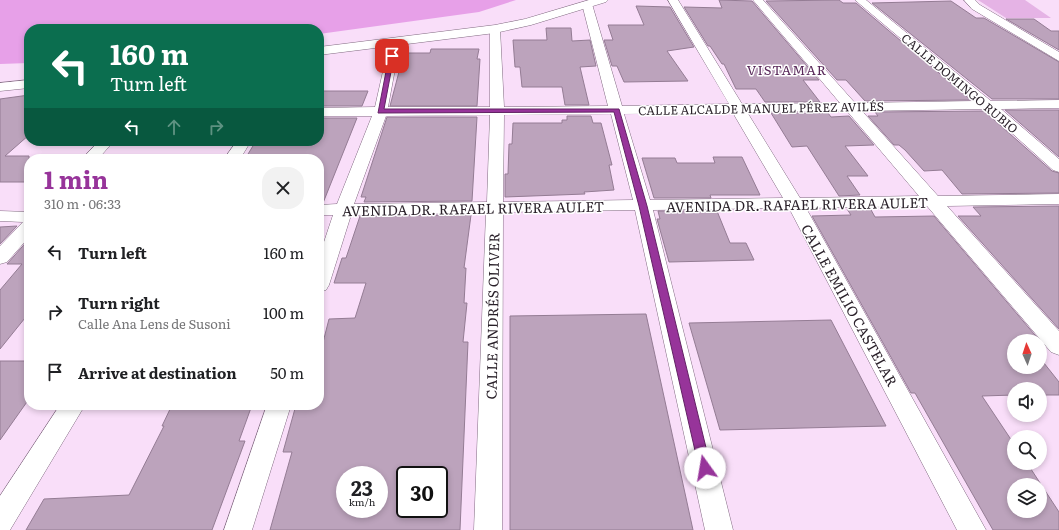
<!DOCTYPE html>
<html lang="en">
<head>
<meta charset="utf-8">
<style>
  :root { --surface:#fff; --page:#f2f2f2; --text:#202124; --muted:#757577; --accent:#97349a }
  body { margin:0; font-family:Literata,serif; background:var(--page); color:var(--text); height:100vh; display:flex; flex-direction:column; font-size:15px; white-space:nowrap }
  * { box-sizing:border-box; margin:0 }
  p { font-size:13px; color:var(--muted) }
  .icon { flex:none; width:22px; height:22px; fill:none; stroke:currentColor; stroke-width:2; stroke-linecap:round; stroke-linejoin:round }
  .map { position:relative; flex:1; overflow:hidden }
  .sheet { position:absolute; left:24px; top:154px; width:300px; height:256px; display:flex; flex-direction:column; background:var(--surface); border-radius:16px; box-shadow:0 2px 6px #0003 }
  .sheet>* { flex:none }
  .hud { position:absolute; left:24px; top:24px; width:300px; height:122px; border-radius:16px; box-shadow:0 2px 6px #0003; background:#0b6e4f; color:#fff; overflow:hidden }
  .needle { width:26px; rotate:357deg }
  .fabs { position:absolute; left:1007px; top:334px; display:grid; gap:8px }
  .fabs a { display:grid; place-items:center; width:40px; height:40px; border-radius:50%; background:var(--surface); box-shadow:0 2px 6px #0003; font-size:20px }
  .speed { position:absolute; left:336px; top:466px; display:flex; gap:8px; font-size:20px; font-weight:700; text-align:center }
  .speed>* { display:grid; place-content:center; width:52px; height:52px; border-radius:50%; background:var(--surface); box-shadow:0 2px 6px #0003; line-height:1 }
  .speed small { font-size:10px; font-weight:400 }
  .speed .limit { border:2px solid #111; border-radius:6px; background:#fff; color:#111 }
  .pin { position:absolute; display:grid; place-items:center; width:34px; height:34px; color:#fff; margin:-17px; border-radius:8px; box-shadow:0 2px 6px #0006 }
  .me { position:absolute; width:44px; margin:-22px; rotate:347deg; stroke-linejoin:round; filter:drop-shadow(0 0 3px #0008) }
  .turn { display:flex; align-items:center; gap:14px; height:84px; padding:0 20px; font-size:18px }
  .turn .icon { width:52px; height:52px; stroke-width:2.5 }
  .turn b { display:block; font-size:28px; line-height:34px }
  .lanes { display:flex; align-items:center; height:38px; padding:0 20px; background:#0003; justify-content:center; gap:20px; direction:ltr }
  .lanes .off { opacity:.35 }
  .round { display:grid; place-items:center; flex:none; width:42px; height:42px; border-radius:16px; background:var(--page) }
  .head { display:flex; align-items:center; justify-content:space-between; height:68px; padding:0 20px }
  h1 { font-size:24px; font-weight:700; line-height:30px; color:var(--accent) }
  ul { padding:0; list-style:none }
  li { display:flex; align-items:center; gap:12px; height:60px; padding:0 20px }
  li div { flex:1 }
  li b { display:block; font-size:15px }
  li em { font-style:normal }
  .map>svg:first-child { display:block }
</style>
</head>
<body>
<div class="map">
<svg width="1059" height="530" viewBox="0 0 1059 530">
  <rect width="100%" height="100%" fill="#f9def9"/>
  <path fill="#e5b3e5" d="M978,0h47l26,18h-45z"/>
  <path fill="#e7a0e8" d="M0,0h516l-37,12 -160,22v-5h-290v34l-29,1z"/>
  <path fill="#bca3bc" stroke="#947c94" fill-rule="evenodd" d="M719,0l33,1 67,79h-16l17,22h-55l-9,-13h-20l-12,-25h-2l-12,-18h-2l-24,-39 38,1z
    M839,0l4,3h13l115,97 -106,1 -19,-21h-9l-71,-79z
    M951,1l25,17h8l75,44v37h-67l-120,-96z
    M636,6l34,1 24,40 -27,4 21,30 -64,1 -7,-16h-5l-8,-26h9l-5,-15h36z
    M1006,19h28l17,12h8v19z
    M546,28h25l1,13 18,-1 6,26 -16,1 9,38h-24l-3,-18h-40l-2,-20h-5l-2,-27h34z
    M431,49h48l-2,10h3l-3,47h-87l10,-38h1l7,-15h22z
    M319,91h49l-6,15h-43z
    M29,95v40l-24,21h24v26h-29v-83z
    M1005,110h54v47z
    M984,111l68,60 7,2v20l-97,1 -20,-24 -18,1 -19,-21 -6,-5h-5l-26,-29h10l-3,-4z
    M771,113h57l3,4 18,-1 25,29 -29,1 23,30h-21l13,19 -21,1 -32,-50 -15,1z
    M567,116h24l2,7h8l11,42h-3l5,25 -30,2 1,2 -80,3v-23h3l1,-30h3l1,-21h49v-3h5z
    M387,117h90l-5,84 -108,1 2,-5h-5z
    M319,118h38l-34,85 -4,1v-45h-74l11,-18h63z
    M713,157h29l18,38h-50l1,3h-57l-12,-40h33l2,5h38z
    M1059,206v123l-101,-113h23l-8,-9z
    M870,208l5,9 59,-1 106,125h-26v26h26v-9l19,24v13h-19v-6h-26v6l-32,1 32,48v19h13l32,49v18h-66l-78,-137h-4l-99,-177 39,-1 -4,-6zM1014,485h26v26h-26z
    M658,211h59l13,32h16l8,17 -85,2 -12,-43h3z
    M471,215l-7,53h2l-2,35h3l-4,39h5l-8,188h-190l22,-78h-9l13,-47h23v-47l10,-39 26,-1 11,-35h-32l8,-25h4l14,-42zM345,475h34v34h-34zM405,475h34v34h-34z
    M17,226l-17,18v-17z
    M29,239v74l-29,36v-59l22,-26h-15z
    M646,314l47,216h-183v-214z
    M831,320l55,106 -166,4 -31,-107z
    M0,361h29v38l-29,41z
    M172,405h80l-13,36h6l-33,89h-186l18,-31 85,-4 35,-69h-2z"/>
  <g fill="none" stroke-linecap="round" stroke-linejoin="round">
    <g stroke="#816a81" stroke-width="1">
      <path id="minor" d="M668,0h10l64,104 98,-1 -87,-103h10l92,103 120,-2 -120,-101h11l125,101 68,-1v8l-58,1 58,50v13l-6,-2 -68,-61 -123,2 76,85 121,-2v10l-112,2 112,125v24l-8,-3 -124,-146 -121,2 180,322h-29l-168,-322 -136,2 80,320h-28l-70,-320 -132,2 -1,318h-28l12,-317 -135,2 -22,70 -3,5 -7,2v-35l14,-42h-14v-10l18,-1 35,-88h-53v-8l56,-1 15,-67h8l2,2 -12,65h102v-78l5,-3 5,3 4,78 104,-1 -26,-102 5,-3 5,3 30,102 107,-2zM847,111l72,85 -119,2 -53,-86zM733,113l50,85 -133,2 -26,-86zM611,114l22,86 -130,2 1,-87zM490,115l-3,87 -133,2 32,-88z
        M964,0h11l5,5 79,47v9l-87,-52z
        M99,141h15l-16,18h-16z
        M237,141h14l-11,18h-16z
        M0,211l29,1v25l-22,25 -7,2v-18l23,-24 -23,-1z
        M60,405h25l-75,125h-10v-34z
        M267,405h24l-39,125h-28z"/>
    </g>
    <g stroke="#816a81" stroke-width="1">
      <path id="tertiary" d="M589,0h19l-2,2 -75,23 -36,8 -176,22v-8l176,-22 30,-6z
        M29,80v8l-29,3v-8z"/>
    </g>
    <use href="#minor" fill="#fff" fill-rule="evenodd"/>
    <use href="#tertiary" fill="#fff" fill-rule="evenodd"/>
  </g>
  <path fill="#97349a" stroke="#622264" d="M392,54l2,2 -10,53h235l28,97 64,262 -2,4 -4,2 -4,-2 -2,-4 -60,-262 -25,-94 -236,1 11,-57z"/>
  <g text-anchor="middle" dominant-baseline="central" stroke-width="3" stroke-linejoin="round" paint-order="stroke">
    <g font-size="12" fill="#281f28" stroke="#fff">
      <text transform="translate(960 83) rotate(40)">CALLE DOMINGO RUBIO</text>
      <text transform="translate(761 108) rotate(-1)">CALLE ALCALDE MANUEL PÉREZ AVILÉS</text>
    </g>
    <g font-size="13" letter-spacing="1" fill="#59295a" stroke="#fff">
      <text x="787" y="69">VISTAMAR</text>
    </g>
    <g font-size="14" fill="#281f28" stroke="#fff">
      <text transform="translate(797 204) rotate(-1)">AVENIDA DR. RAFAEL RIVERA AULET</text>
      <text transform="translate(473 208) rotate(-1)">AVENIDA DR. RAFAEL RIVERA AULET</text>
      <text transform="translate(850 305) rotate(61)">CALLE EMILIO CASTELAR</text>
      <text transform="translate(492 316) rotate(-89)">CALLE ANDRÉS OLIVER</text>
    </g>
  </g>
</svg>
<div class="fabs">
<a><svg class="needle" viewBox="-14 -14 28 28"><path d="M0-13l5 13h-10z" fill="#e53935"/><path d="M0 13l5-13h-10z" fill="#757577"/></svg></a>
<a><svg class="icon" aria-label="sound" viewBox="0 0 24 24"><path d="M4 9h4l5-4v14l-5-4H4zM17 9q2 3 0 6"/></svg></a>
<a><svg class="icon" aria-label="search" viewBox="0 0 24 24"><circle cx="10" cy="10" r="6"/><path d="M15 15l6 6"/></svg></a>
<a><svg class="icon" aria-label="layers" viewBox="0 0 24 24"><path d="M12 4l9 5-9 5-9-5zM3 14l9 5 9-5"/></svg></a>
</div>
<div class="speed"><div>23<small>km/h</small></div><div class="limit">30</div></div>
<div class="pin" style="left:392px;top:56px;background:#d93025"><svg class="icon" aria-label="arrive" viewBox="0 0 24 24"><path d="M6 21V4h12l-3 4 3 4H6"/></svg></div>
<svg class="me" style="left:705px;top:468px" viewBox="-20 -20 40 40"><circle r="19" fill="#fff"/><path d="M0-13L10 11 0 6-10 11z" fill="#97349a"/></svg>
<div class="hud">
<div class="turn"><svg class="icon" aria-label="left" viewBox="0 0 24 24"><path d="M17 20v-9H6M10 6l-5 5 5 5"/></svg><div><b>160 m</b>Turn left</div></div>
<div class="lanes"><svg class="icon" aria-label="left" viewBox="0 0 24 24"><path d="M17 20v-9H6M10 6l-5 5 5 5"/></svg><svg class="icon off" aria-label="ahead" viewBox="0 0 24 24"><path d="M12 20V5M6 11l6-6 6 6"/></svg><svg class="icon off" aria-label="right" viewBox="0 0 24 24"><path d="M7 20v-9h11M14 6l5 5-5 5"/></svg></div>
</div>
<section class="sheet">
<div class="head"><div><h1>1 min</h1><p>310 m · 06:33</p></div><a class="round"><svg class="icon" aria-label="close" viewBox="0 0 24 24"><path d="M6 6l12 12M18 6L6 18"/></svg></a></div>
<ul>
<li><svg class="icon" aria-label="left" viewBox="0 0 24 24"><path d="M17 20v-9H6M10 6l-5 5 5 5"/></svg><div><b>Turn left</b></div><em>160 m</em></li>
<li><svg class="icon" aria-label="right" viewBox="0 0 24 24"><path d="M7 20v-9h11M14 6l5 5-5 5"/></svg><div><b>Turn right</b><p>Calle Ana Lens de Susoni</p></div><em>100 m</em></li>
<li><svg class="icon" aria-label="arrive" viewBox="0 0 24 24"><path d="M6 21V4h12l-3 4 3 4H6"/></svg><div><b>Arrive at destination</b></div><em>50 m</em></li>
</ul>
</section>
</div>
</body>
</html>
